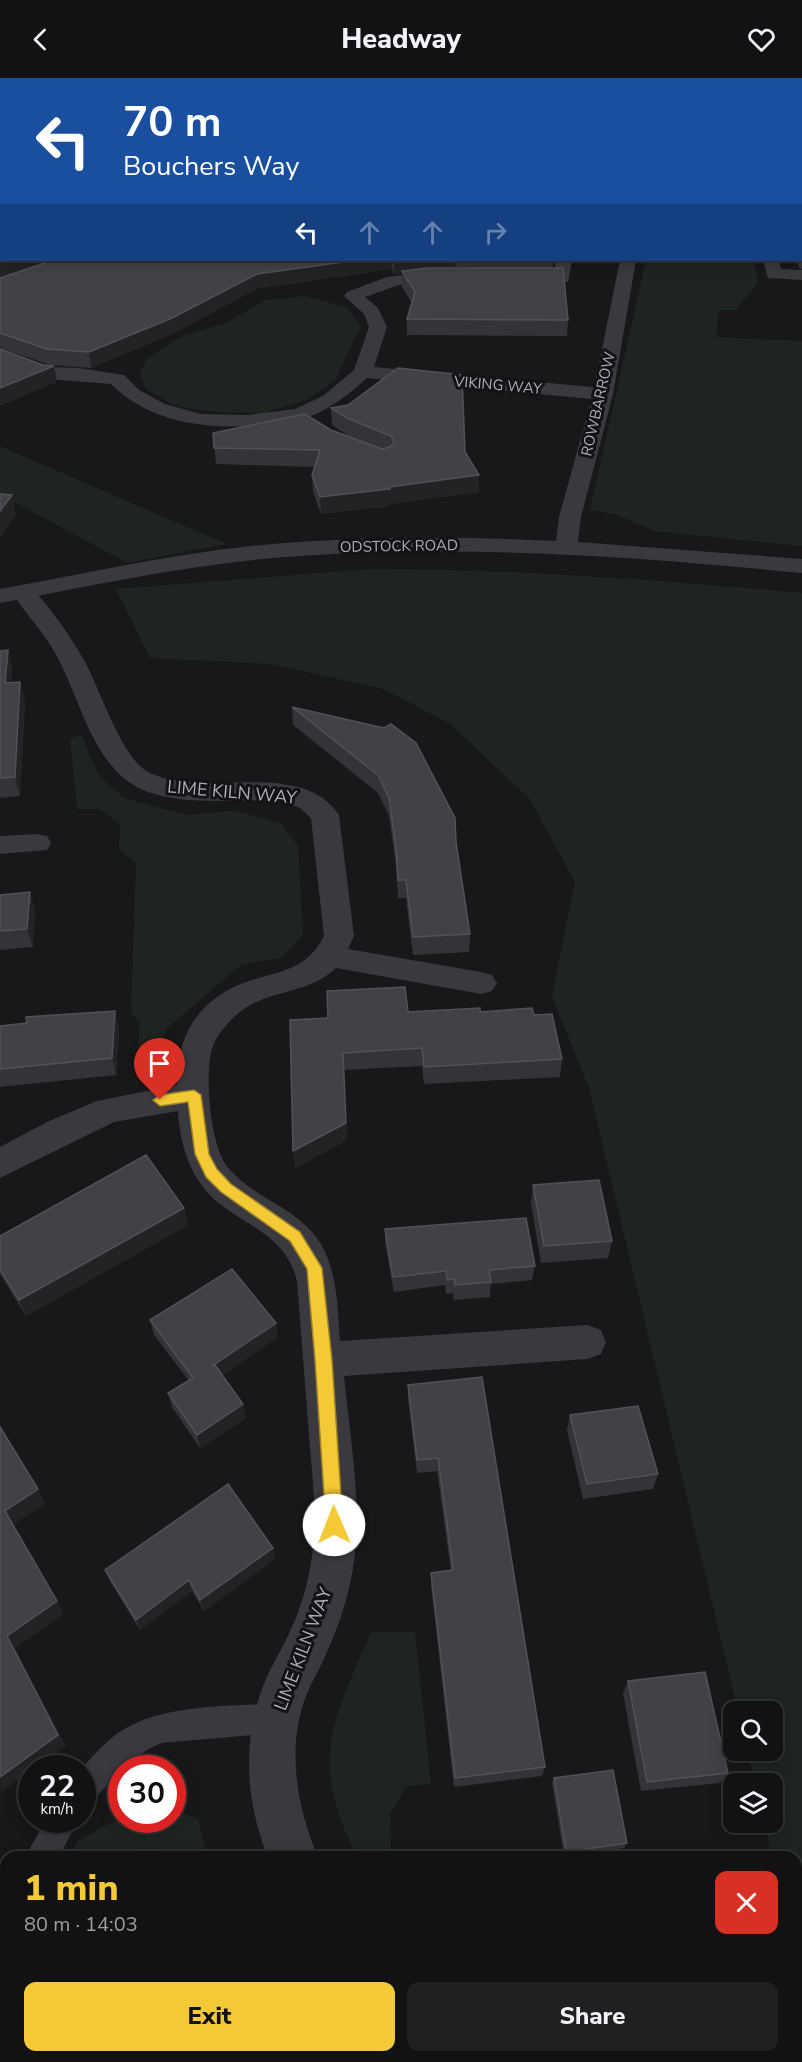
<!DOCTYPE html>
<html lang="en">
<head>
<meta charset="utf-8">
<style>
  :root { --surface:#121214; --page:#1f2022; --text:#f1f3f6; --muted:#9c9ea0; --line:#313234; --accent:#f4c936 }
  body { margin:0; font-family:"Nunito Sans",sans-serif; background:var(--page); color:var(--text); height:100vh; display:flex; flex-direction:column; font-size:22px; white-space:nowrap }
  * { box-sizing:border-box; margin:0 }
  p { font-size:20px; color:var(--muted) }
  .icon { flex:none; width:33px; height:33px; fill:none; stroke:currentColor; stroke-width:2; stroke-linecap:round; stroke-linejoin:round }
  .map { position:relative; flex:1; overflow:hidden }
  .details { position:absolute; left:0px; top:1773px; width:802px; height:212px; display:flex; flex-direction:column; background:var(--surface); border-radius:18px 18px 0 0; box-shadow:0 3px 15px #0003,0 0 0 2px var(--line) }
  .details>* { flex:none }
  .hud { position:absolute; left:0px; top:0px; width:802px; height:183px; box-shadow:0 3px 15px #0003,0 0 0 2px var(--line); background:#1a4fa0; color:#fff; overflow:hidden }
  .tools { position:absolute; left:723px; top:1623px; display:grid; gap:12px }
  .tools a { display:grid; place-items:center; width:60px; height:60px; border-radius:12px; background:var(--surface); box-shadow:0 3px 15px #0003,0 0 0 2px var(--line); font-size:30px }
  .speed { position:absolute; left:18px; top:1677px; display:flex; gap:12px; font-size:30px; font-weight:700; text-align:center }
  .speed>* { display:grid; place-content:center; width:78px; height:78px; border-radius:50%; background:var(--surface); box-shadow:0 3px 15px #0003,0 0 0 2px var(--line); line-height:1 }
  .speed small { font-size:15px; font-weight:400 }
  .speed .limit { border:9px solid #d22; background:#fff; color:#111 }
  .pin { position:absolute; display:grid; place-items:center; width:51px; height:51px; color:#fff; margin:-62px -26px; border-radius:50% 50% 50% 0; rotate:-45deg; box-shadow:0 0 6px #0007 }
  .pin .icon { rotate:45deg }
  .me { position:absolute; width:66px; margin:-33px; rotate:359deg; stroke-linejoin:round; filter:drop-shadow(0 0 4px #0008) }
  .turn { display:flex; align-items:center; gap:21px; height:126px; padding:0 24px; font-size:27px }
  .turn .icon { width:78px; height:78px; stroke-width:2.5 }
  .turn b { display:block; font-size:42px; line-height:51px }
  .lanes { display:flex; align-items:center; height:57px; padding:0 24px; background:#0003; justify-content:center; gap:30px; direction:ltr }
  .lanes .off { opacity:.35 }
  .round { display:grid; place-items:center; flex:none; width:63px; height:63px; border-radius:12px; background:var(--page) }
  .headline { display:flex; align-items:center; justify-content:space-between; height:102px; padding:0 24px }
  h1 { font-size:36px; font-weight:800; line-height:45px; color:var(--accent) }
  .cta { display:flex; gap:12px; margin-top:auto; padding:12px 24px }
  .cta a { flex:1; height:69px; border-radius:12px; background:var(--accent); color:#111; font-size:24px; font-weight:800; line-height:69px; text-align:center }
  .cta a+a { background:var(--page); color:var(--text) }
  header { display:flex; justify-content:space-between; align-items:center; height:78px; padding:0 24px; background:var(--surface); font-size:27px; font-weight:800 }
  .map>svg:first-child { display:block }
</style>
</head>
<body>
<header><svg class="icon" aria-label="back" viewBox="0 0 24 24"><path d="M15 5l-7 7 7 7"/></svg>Headway<svg class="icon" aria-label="heart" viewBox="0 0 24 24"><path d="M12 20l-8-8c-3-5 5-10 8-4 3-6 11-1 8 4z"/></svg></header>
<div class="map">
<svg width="802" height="1984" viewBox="0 0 802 1984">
  <rect width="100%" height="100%" fill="#18181a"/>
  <path fill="#1e2520" d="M646,182h108l4,22 -22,28h-17l-3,27 86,4v205l-148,-15 -39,-17 -25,-4z
    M305,218l41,11 15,19 -26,54 -28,20 -44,13 -49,-1 -41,-7 -27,-16 -6,-15 7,-16 37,-23 42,-12 40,-23z
    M0,368l226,98 -99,19 -127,-69z
    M370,491c144,0 288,11 432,24v1388l-6,-23v-101h-24l-8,-34 8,-1v-38l-17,-1 -8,-32 25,-1v-38l-34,-1 -149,-623 -37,-91 23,-115 -46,-84 -80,-75 -66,-34 -112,-25 -121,-6 -34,-69z
    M81,656l18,42 25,22 63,17 48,-4 46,12 17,23 5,89 -22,23 -39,6 -76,65 -12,42 -18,7 4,-56 -9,-9 5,-150 -17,-14 1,-25 -21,-15h-22l-7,-70z
    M371,1554h44l16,152 -25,2 -16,29 1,42h-33c-50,-93 -26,-136 13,-225z
    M173,1729l25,13 10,37h-140l10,-16 43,-24 1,3h50z
    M6,1885v93h280l1,6h-287v-88z"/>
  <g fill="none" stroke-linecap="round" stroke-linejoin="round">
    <path fill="#39393f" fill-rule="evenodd" d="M276,1625l10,5 5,10 -5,10 -10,5 -115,10c-16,7 -32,18 -43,30 -12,12 -20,26 -36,33v-38c13,-14 27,-31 44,-40 43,-24 102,-21 150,-25z
      M46,1742h32l-19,37h-34z
      M6,1814v34l-6,3v-34z"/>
    <path fill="#39393f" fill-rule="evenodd" d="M554,0h26l-27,2z
      M624,0h29l1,2h-29z
      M556,182h16l-4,22h-44l-8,-5 8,-5 30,1z
      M763,182h16l2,9 21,1v10l-34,-2z
      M436,193l18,1 2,4 -8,5 -49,4 -34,12 13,11 9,19 -13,40 229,21 7,2 3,4 -3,4 -7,2 -236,-22c-19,17 -36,31 -61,40 -11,4 -24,4 -36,6 -55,7 -118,1 -159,-40l-64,-5 -47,-18v-12l50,18 29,1 45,7 15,15 26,14 36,10 45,1 49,-6 28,-13 31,-26 15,-43 -5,-13 -20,-18 3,-4 40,-15z
      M23,507l8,2c21,23 39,48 54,75 15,27 36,95 63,110 54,28 153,-15 191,43l15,121 -6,13 133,23 11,3 5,8 -5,8 -11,3 -145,-26c-29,28 -74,21 -102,49 -8,8 -17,18 -21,29 -9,26 -3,87 9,112 3,7 9,13 14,18 23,22 56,32 77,57 25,30 24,71 27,108l247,-16 14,5 5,12 -5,12 -14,5 -243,17c6,63 19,129 9,192 -5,33 -17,65 -31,95 -5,11 -12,22 -16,33 -20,52 -9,112 12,161h-50c-22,-53 -26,-114 -6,-168 8,-22 21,-41 30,-62 11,-24 18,-52 21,-79 4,-37 -1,-75 -4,-113 -4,-51 -8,-103 -12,-154 -12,-47 -50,-53 -83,-82 -25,-23 -34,-56 -36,-88l-64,11 -114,56v-31l49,-26 48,-20 80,-16c-1,-52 24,-89 75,-105 32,-10 55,-11 72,-44l-13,-118 -11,-10 -15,-6c-45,-5 -94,5 -137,-10 -55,-20 -66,-91 -92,-137 -12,-23 -30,-41 -45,-63l4,-5z
      M37,756l10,2 4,7 -4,7 -47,4v-18z
      M345,1978h53l1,6h-54z"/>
    <path fill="#39393f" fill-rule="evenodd" d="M424,0h15l1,2h-15z
      M620,182h16l-23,134 -32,123 -3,25 224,17v14c-171,-17 -344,-29 -516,-16 -96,7 -191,28 -286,46v-14c83,-15 167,-34 251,-43 101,-10 204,-10 305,-5l3,-24 34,-123z"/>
  </g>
  <path fill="#343438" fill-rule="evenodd" d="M0,0h431v2h-429v180h552l-2,8 16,52 -1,16 -160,-1v-16l5,-16 -10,-16v-14l-8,1 -2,-5 -134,19 -84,45 -83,35 -41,-3 -50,-17v-151l1,1v-15l-1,-1zM455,189l27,1h-34z
    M678,0h124v191l-3,-1 -2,-8h4v-180h-115z
    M331,330l134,44 14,40 -89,12v2l-69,8 -8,-22 -1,-17 3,-8 -99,-3 -3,-31 118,-3 51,19 -35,-14 -15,-10z
    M8,572l4,19 -1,14 9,-1 5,19 -5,95 -20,2v-147z
    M292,629l92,21 86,206 -1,18 -56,3 -7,-57h-8l-2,-32 -7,-50 -11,-23 -85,-68z
    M30,814l5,19 -2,36 -33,3v-55z
    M115,933l4,17 -3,47 -116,12v-61l27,-3z
    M408,934h72l54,3 28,44 -2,18 -136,7 -2,-18 -78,4 3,70 -52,28 -5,-148z
    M533,1107l79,56 -4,17 -67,5 -10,-60z
    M184,1130l4,17 -162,91 -26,-42v-38z
    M385,1151l150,37 -3,14 -41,4 -1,13 -36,3 -1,-7 -7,1 -1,-9 -51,7 -9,-48z
    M150,1242l128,17 -56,38 21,29 3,14 -46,30 -28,-41 -4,-14 21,-12 -35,-46z
    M482,1299l63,390 -3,9 -88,11 -23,-202v-12l20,-2 -14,-100 -20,2 -9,-74v-14z
    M570,1337l88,59 -5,15 -70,10 -16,-69z
    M273,1470l2,11 -71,52 -12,-20 -52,39 -30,-49 -5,-11z
    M628,1603l100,92 -8,10 -79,8 -18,-98z
    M554,1700l73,65 -3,5 -60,8 -12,-73z
    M755,1978h41l6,6h-46z"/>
  <path fill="#232326" d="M442,0h14l-14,2z
    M9,182h46l-55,18v-16z
    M358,182h34v9l-134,19 -84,45 -83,35 -2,-16 168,-78z
    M394,182h62l-1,7 -61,7z
    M54,288l3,16 -57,24v-18z
    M479,397v17l-89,12v2l-69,8 -1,-17 69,-10z
    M12,417l4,20 -16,24v-28z
    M8,572l4,19 -2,33 -5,-19z
    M20,604l5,19 -5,95 -5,-19z
    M30,814l5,19 -2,36 -6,-18z
    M115,933l4,17 -3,47 -4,-17z
    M346,1045l1,17 -52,28 -2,-17z
    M184,1130l4,17 -162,91 -7,-16z
    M276,1245l2,14 -62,43 -4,-14z
    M243,1326l3,14 -46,30 -3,-13z
    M38,1411l7,15 -32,21 -8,-14z
    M273,1470l2,11 -71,52 -4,-11z
    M189,1502l3,11 -52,39 -4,-10z
    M57,1523l7,13 -49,34 51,98 -32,22h-2v2l-32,23 7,-157z"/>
  <path fill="#414146" stroke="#515258" stroke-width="1.5" d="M0,0h425l2,2h-425v91l-2,-1v-61l1,-9h-1z
    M735,0h67v174l-1,-5v-167h-64z
    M1,99l1,83h7l-9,2v-65l1,1z
    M54,182h304l-101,14 -85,44 -83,34 -42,-3 -47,-16v-55z
    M427,190h136l5,52 -161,-1 8,-27 -13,-21z
    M0,271l43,16 11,1 -54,22z
    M398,290l64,7 3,77 14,23 -90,12 1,2 -70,8 -8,-22 8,-25 -106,-2 -1,-15 92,-19 26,16 51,19 8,-2 4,-5 -3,-6 -44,-18 -16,-10 17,-3z
    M0,416l12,1 -12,16z
    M8,572l-3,33 15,-1 -5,95 -15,1v-127z
    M292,629l92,21 7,-4 25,19 39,75 1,24 14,92 -57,3 -7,-57h-8l-2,-32 -7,-50 -11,-23z
    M30,814l-3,37 -27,2v-36z
    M405,909l3,25 72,-4v4l52,-4 2,7 18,-1 10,45 -138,8 -2,-19 -79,5 3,70 -53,28 -3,-131 38,-2 -1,-27z
    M115,933l-3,47 -112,11v-43l27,-3 -1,-6z
    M146,1077l38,53 -165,92 -19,-31v-33z
    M599,1102l13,61 -68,5 -11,-61z
    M526,1140l9,48 -46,4 2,12 -36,3 -1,-6 -7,1 -1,-9 -53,6 -8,-48z
    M232,1191l44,54 -64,43 3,-1 28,39 -46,31 -29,-42 25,-15 -43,-58z
    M482,1299l63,390 -90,11 -24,-205 22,-3 -15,-112 -21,2 -9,-75z
    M638,1328l20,68 -71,10 -17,-69z
    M0,1349l38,62 -33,22 52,90 -50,35 51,99 -58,42z
    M228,1406l45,64 -73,52 -11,-20 -53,40 -31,-50z
    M705,1594l23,101 -81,9 -19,-101z
    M613,1692l14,73 -61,9 -12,-74z
    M802,1960v24h-35l-2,-6h31v-17z
    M545,1978h139l1,6h-174z"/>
  <path fill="#f4c936" stroke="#9f8323" stroke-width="1.5" d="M194,1012l7,5 8,59 8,15 14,15 69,48 22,36 10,92 11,165 -2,6 -7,3 -6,-3 -2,-6 -11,-165 -8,-91 -17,-28 -69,-49 -15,-15 -11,-23 -7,-52 -28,4 -7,-6 7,-5z"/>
  <g text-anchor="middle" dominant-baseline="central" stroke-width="6" stroke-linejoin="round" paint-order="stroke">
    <g font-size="15" fill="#aaadba" stroke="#131315">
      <text transform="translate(498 307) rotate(5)">VIKING WAY</text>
      <text transform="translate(598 326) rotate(-77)">ROWBARROW</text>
      <text transform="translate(399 468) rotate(-1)">ODSTOCK ROAD</text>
    </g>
    <g font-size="18" fill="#aaadba" stroke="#131315">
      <text transform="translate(232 714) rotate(5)">LIME KILN WAY</text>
      <text transform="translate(303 1571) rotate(-69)">LIME KILN WAY</text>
    </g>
  </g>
</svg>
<div class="tools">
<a><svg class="icon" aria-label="search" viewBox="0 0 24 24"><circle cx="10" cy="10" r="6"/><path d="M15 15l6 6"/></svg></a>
<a><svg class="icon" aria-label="layers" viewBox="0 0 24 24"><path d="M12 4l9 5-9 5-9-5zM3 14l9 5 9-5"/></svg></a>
</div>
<div class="speed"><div>22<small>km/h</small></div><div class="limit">30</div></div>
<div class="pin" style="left:160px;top:1022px;background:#d93025"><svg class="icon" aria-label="arrive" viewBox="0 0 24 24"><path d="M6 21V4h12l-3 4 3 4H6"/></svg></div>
<svg class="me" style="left:334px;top:1447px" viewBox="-20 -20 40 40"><circle r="19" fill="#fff"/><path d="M0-13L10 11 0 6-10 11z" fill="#f4c936"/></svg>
<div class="hud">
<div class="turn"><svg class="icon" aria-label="left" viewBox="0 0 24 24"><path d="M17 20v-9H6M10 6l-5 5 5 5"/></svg><div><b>70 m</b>Bouchers Way</div></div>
<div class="lanes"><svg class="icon" aria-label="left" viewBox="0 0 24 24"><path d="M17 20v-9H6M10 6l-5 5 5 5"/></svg><svg class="icon off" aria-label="ahead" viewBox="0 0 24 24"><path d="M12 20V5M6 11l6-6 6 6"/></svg><svg class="icon off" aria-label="ahead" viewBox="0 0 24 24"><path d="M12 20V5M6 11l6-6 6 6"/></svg><svg class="icon off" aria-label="right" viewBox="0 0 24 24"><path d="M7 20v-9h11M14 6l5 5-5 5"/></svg></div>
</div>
<section class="details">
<div class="headline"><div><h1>1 min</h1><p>80 m · 14:03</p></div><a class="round" style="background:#d93025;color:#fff"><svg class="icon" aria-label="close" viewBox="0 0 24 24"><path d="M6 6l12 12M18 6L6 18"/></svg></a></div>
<div class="cta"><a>Exit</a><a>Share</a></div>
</section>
</div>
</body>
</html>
